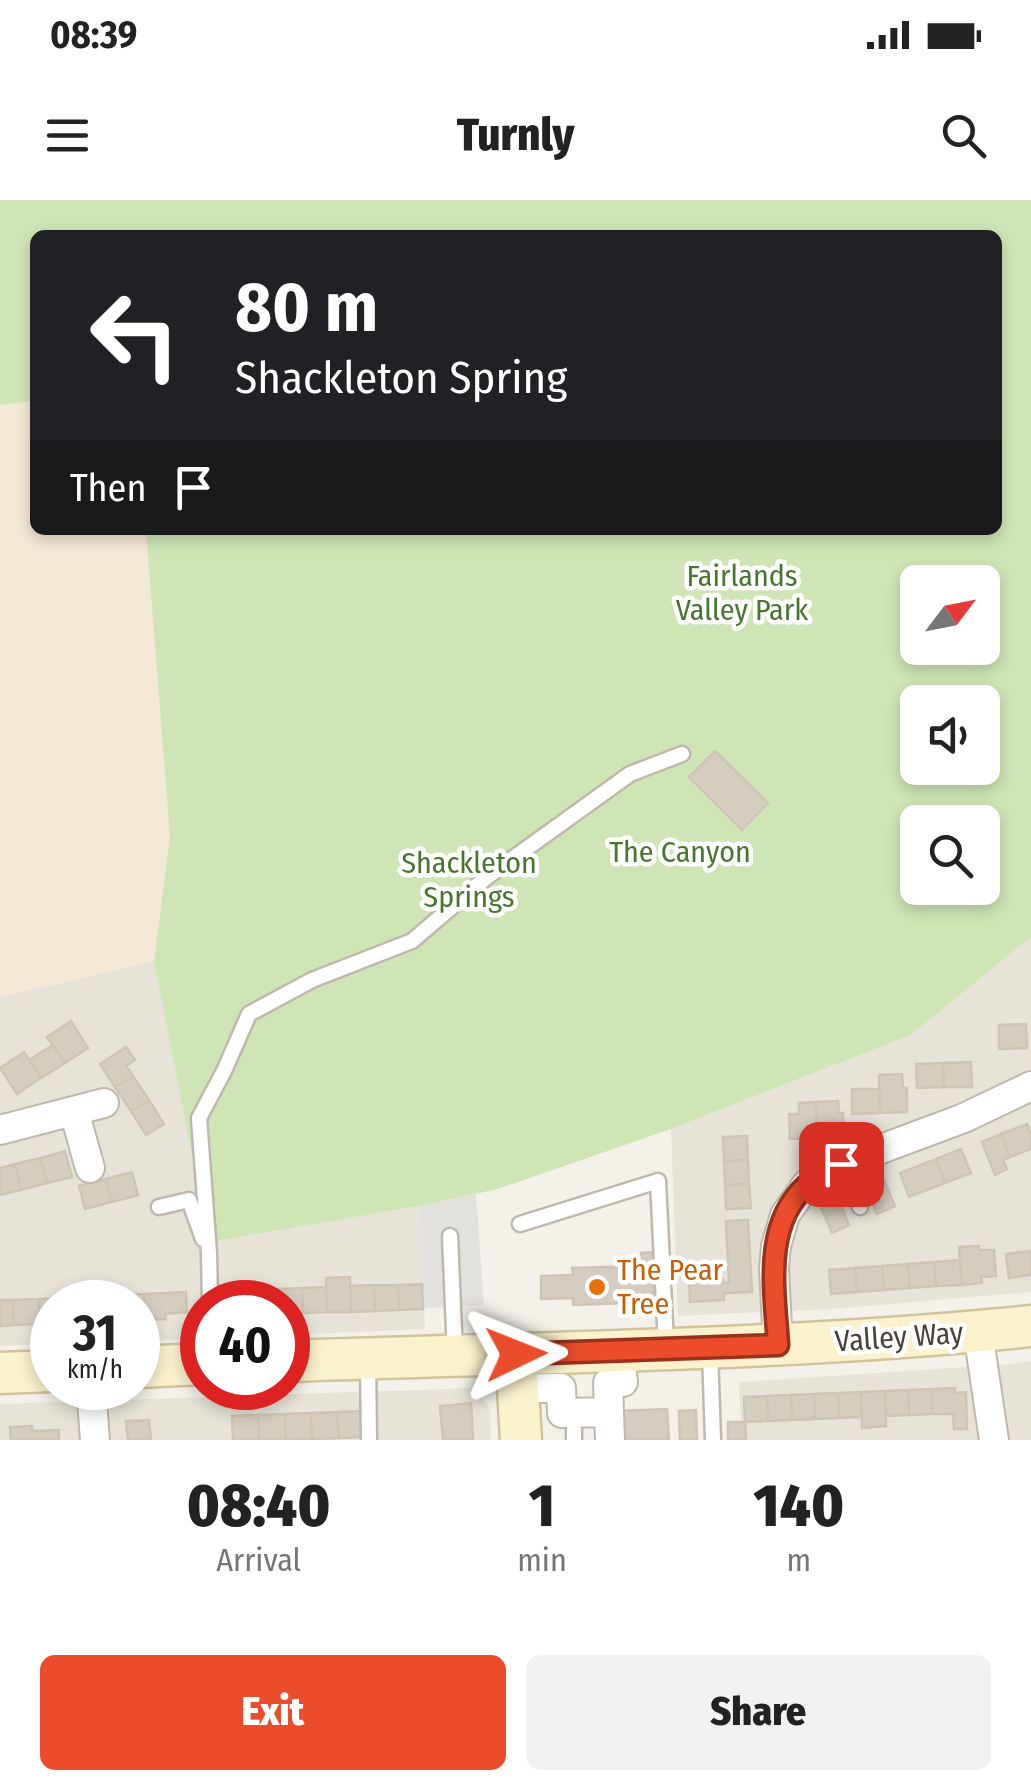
<!DOCTYPE html>
<html lang="en">
<head>
<meta charset="utf-8">
<style>
  :root { --surface:#fff; --page:#f2f2f2; --text:#222; --muted:#767676; --accent:#eb4c2b }
  body { margin:0; font-family:"Fira Sans Condensed",sans-serif; background:var(--page); color:var(--text); height:100vh; display:flex; flex-direction:column; font-size:38px; white-space:nowrap }
  * { box-sizing:border-box; margin:0 }
  p { font-size:32px; color:var(--muted) }
  .icon { flex:none; width:55px; height:55px; fill:none; stroke:currentColor; stroke-width:2; stroke-linecap:round; stroke-linejoin:round }
  .map { position:relative; height:1240px; overflow:hidden }
  .drawer { display:flex; flex-direction:column; background:var(--surface); flex:1 }
  .drawer>* { flex:none }
  .banner { position:absolute; left:30px; top:30px; width:972px; height:305px; border-radius:15px; box-shadow:0 5px 15px #0003; background:#202124; color:#fff; overflow:hidden }
  .needle { width:65px; rotate:58deg }
  .fabs { position:absolute; left:900px; top:365px; display:grid; gap:20px }
  .fabs a { display:grid; place-items:center; width:100px; height:100px; border-radius:15px; background:var(--surface); box-shadow:0 5px 15px #0003; font-size:50px }
  .speed { position:absolute; left:30px; top:1080px; display:flex; gap:20px; font-size:50px; font-weight:700; text-align:center }
  .speed>* { display:grid; place-content:center; width:130px; height:130px; border-radius:50%; background:var(--surface); box-shadow:0 5px 15px #0003; line-height:1 }
  .speed small { font-size:25px; font-weight:400 }
  .speed .limit { border:15px solid #d22; background:#fff; color:#111 }
  .pin { position:absolute; display:grid; place-items:center; width:85px; height:85px; color:#fff; margin:-42px; border-radius:20px; box-shadow:0 5px 15px #0006 }
  .me { position:absolute; width:110px; margin:-55px; rotate:88deg; stroke-linejoin:round; filter:drop-shadow(0 0 8px #0008) }
  .turn { display:flex; align-items:center; gap:35px; height:210px; padding:0 40px; font-size:45px }
  .turn .icon { width:130px; height:130px; stroke-width:2.5 }
  .turn b { display:block; font-size:70px; line-height:85px }
  .then { display:flex; align-items:center; height:95px; padding:0 40px; background:#0003; gap:20px; font-size:38px }
  .eta { display:flex; justify-content:space-evenly; align-items:center; height:170px; text-align:center }
  .eta b { font-size:60px; font-weight:800; line-height:70px }
  .primary-button { display:flex; gap:20px; margin-top:auto; padding:20px 40px }
  .primary-button a { flex:1; height:115px; border-radius:15px; background:var(--accent); color:#fff; font-size:40px; font-weight:800; line-height:115px; text-align:center }
  .primary-button a+a { background:var(--page); color:var(--text) }
  .status { display:flex; justify-content:space-between; align-items:center; height:70px; padding:0 50px; background:var(--surface); direction:ltr }
  .status svg { height:28px; fill:currentColor }
  header { display:flex; justify-content:space-between; align-items:center; height:130px; padding:0 40px; background:var(--surface); font-size:45px; font-weight:800 }
  .map>svg:first-child { display:block }
</style>
</head>
<body>
<div class="status"><b>08:39</b><svg viewBox="0 0 49 12"><path d="M0 12V9h3v3zM5 12V6h3v6zM10 12V3h3v9zM15 12V0h3v12zM26 1h20v11H26zM47 4h2v5h-2z"/></svg></div>
<header><svg class="icon" aria-label="menu" viewBox="0 0 24 24"><path d="M4 6h16M4 12h16M4 18h16"/></svg>Turnly<svg class="icon" aria-label="search" viewBox="0 0 24 24"><circle cx="10" cy="10" r="6"/><path d="M15 15l6 6"/></svg></header>
<div class="map">
<svg width="1031" height="1240" viewBox="0 0 1031 1240">
  <rect width="100%" height="100%" fill="#f4f1ea"/>
  <path fill="#e7e3d9" d="M1031,737v355l-199,17 -154,7 -7,-187 240,-94z
    M154,761l55,280 210,-35 6,123 -137,6v-33h-86v37l-64,2v-39h-86v42l-52,2v-349z
    M1031,1161v79h-284l-1,-19h-5l-2,-39 273,-18z
    M473,1188l17,20 1,32h-491v-36z"/>
  <path fill="#f4e8d7" d="M35,201v129h111l24,307 -16,124 -154,36v-592z"/>
  <path fill="#cfe5b6" fill-rule="evenodd" d="M0,0h1031v737l-120,98 -240,94 -173,60 -79,17 -210,36 -55,-281 16,-124 -24,-307h852v-295h-963v166l-35,4zM918,382h64v66h-64zM918,502h64v66h-64zM918,622h64v66h-64z"/>
  <path fill="#e3e1de" d="M476,994l8,111 -60,3 -5,-102z"/>
  <path fill="#d5cdc0" stroke="#cfc5b4" stroke-width="2.5" d="M715,551l53,52 -26,27 -53,-53z
    M71,821l17,27 -23,15 -18,-26z
    M1026,824l1,24 -28,1v-24z
    M53,845l12,18 -24,15 -12,-18z
    M126,847l9,13 -9,6 7,10 -18,11 -15,-23z
    M24,852l17,26 -24,16 -17,-26z
    M971,862l1,25h-28l-1,-24z
    M943,863l1,24 -27,1 -1,-24z
    M902,874l1,14h4v24l-27,1 -1,-38z
    M133,876l16,24 -18,11 -16,-24z
    M852,889h27l1,24 -28,1z
    M149,900l15,24 -18,11 -15,-24z
    M838,901l1,12h4l1,24 -27,1 -1,-36z
    M816,902l1,36 -27,1 -1,-25h10v-11z
    M1027,924l4,11v14l-21,8 -9,-23z
    M1001,934l9,23 -7,3 4,9 -12,6 -13,-33z
    M747,936l1,24 -24,1 -1,-24z
    M961,949l10,24 -26,10 -9,-24z
    M65,951l7,26 -25,6 -7,-25z
    M40,958l7,25 -26,7 -6,-26z
    M936,959l9,24 -36,14 -9,-24z
    M748,960l1,24 -24,1 -1,-24z
    M15,964l6,26 -21,5v-27z
    M132,972l6,23 -26,7 -6,-23z
    M883,978l12,28 -18,8 -12,-29z
    M106,979l6,23 -27,7 -6,-23z
    M749,984l2,24 -25,1 -1,-24z
    M838,998l11,27 -17,8 -12,-28z
    M748,1020l4,72 -28,1v7l-34,2 -1,-21 34,-2v4h6l-3,-62z
    M979,1046v4h15l2,26 -15,1 1,6 -20,2 -3,-38z
    M1031,1051v24l-22,3 -3,-24z
    M652,1052l1,50 -80,3v-7l-32,1v-23l32,-1 -1,-7 69,-2v-13z
    M960,1060l2,25 -26,1 -2,-24z
    M934,1062l2,24 -26,2 -2,-24z
    M908,1064l2,24 -26,2 -2,-24z
    M882,1066l2,24 -27,2 -2,-24z
    M855,1068l2,24 -26,2 -2,-24z
    M350,1077l1,35h-24l-1,-34z
    M422,1084l1,25 -24,1 -1,-25z
    M374,1085h24l1,25 -24,1z
    M374,1085l1,26 -24,1 -1,-26z
    M326,1087l1,25 -24,1 -1,-25z
    M302,1088l1,25 -15,1v-12h-10v-13z
    M278,1089v13h-24v-12z
    M254,1090v12h-24v-11z
    M186,1092l1,20 -22,2 1,5 -21,1 -1,-26z
    M144,1094l1,26h-7v-18h-20v-7z
    M65,1098v4h-13v22h-12l-1,-25z
    M39,1099l1,25 -26,1 -1,-25z
    M0,1100h13l1,25 -14,1z
    M955,1188v5l11,-1 1,37h-13l-1,-15h-21v-25z
    M932,1189v25l-23,1 -1,-25z
    M908,1190l1,25 -23,1 -1,-25z
    M885,1191l1,35 -24,2 -1,-36z
    M861,1192l1,25 -23,1 -1,-25z
    M838,1193l1,25 -24,1 -1,-25z
    M814,1194l1,25 -23,1 -1,-25z
    M791,1195l1,25 -24,1 -1,-25z
    M767,1196l1,25 -23,1 -1,-25z
    M471,1203l2,37h-30l-3,-34z
    M667,1209l2,31h-49l-2,-29z
    M696,1210l1,30h-17l-1,-29z
    M364,1211l1,26 -26,1 -2,-26z
    M337,1212l2,26 -27,1 -1,-26z
    M311,1213l1,26 -26,1 -1,-26z
    M285,1214l1,26h-27l-1,-25z
    M258,1215l1,25h-26l-1,-24z
    M149,1220l2,20h-23l-2,-19z
    M728,1222h17l1,18h-18z
    M32,1226v5l27,-1v10h-48l-1,-13z"/>
  <g fill="none" stroke-linecap="round" stroke-linejoin="round">
    <g stroke="#bfb9ad" stroke-width="19">
      <path id="lane" d="M841,964l19,43
        M159,1007l30,-7 14,39
        M520,1024l138,-43 8,164
        M450,1036l5,118
        M210,1102l-1,-49 -10,-135 25,-47 25,-57 63,-34 100,-39 75,-64 143,-103 52,-20
        M710,1152l3,88
        M368,1161l1,79
        M574,1229v11"/>
    </g>
    <g stroke="#bfb9ad" stroke-width="32">
      <path id="street" d="M74,911l16,57
        M0,930l104,-27
        M978,1132l16,108
        M778,1145l-4,-76 2,-23 9,-31 22,-31 34,-20 123,-46 67,-32
        M91,1188l4,52
        M518,1188h43l1,25 47,-1
        M610,1240l-2,-57 15,-1 -4,-32"/>
    </g>
    <g stroke="#d0c49d" stroke-width="45">
      <path id="secondary" d="M516,1154l5,86
        M288,1161c247,-9 496,-10 743,-35
        M138,1167l64,-3
        M0,1173l52,-2"/>
    </g>
    <use href="#lane" stroke="#fff" stroke-width="14"/>
    <use href="#street" stroke="#fff" stroke-width="28"/>
    <use href="#secondary" stroke="#fbf1cd" stroke-width="40"/>
  </g>
  <g fill="none" stroke-linecap="round" stroke-linejoin="round">
    <g stroke="#99311c" stroke-width="25">
      <path id="route" d="M516,1154l262,-9c-3,-53 -16,-120 29,-160 10,-9 23,-15 34,-21"/>
    </g>
    <use href="#route" stroke="#eb4c2b" stroke-width="18"/>
  </g>
  <circle fill="#e8710a" stroke="#fff" stroke-width="4" cx="597" cy="1087" r="10"/>
  <g text-anchor="middle" dominant-baseline="central" stroke-width="9" stroke-linejoin="round" paint-order="stroke">
    <g font-size="30" fill="#49762f" stroke="#fff">
      <text x="742" y="376">Fairlands<tspan x="742" dy="34">Valley Park</tspan></text>
      <text x="680" y="652">The Canyon</text>
      <text x="469" y="663">Shackleton<tspan x="469" dy="34">Springs</tspan></text>
    </g>
    <g font-size="30" fill="#c56008" stroke="#fff" text-anchor="start">
      <text x="617" y="1070">The Pear<tspan x="617" dy="34">Tree</tspan></text>
    </g>
    <g font-size="30" fill="#484239" stroke="#fff">
      <text transform="translate(899 1137) rotate(-4)">Valley Way</text>
    </g>
  </g>
</svg>
<div class="fabs">
<a><svg class="needle" viewBox="-14 -14 28 28"><path d="M0-13l5 13h-10z" fill="#e53935"/><path d="M0 13l5-13h-10z" fill="#767676"/></svg></a>
<a><svg class="icon" aria-label="sound" viewBox="0 0 24 24"><path d="M4 9h4l5-4v14l-5-4H4zM17 9q2 3 0 6"/></svg></a>
<a><svg class="icon" aria-label="search" viewBox="0 0 24 24"><circle cx="10" cy="10" r="6"/><path d="M15 15l6 6"/></svg></a>
</div>
<div class="speed"><div>31<small>km/h</small></div><div class="limit">40</div></div>
<div class="pin" style="left:841px;top:964px;background:#d93025"><svg class="icon" aria-label="arrive" viewBox="0 0 24 24"><path d="M6 21V4h12l-3 4 3 4H6"/></svg></div>
<svg class="me" style="left:516px;top:1154px" viewBox="-20 -20 40 40"><path d="M0-17L14 15 0 8-14 15z" fill="#eb4c2b" stroke="#fff" stroke-width="4"/></svg>
<div class="banner">
<div class="turn"><svg class="icon" aria-label="left" viewBox="0 0 24 24"><path d="M17 20v-9H6M10 6l-5 5 5 5"/></svg><div><b>80 m</b>Shackleton Spring</div></div>
<div class="then">Then<svg class="icon" aria-label="arrive" viewBox="0 0 24 24"><path d="M6 21V4h12l-3 4 3 4H6"/></svg></div>
</div>
</div>
<section class="drawer">
<div class="eta">
<div><b>08:40</b><p>Arrival</p></div>
<div><b>1</b><p>min</p></div>
<div><b>140</b><p>m</p></div>
</div>
<div class="primary-button"><a>Exit</a><a>Share</a></div>
</section>
</body>
</html>
